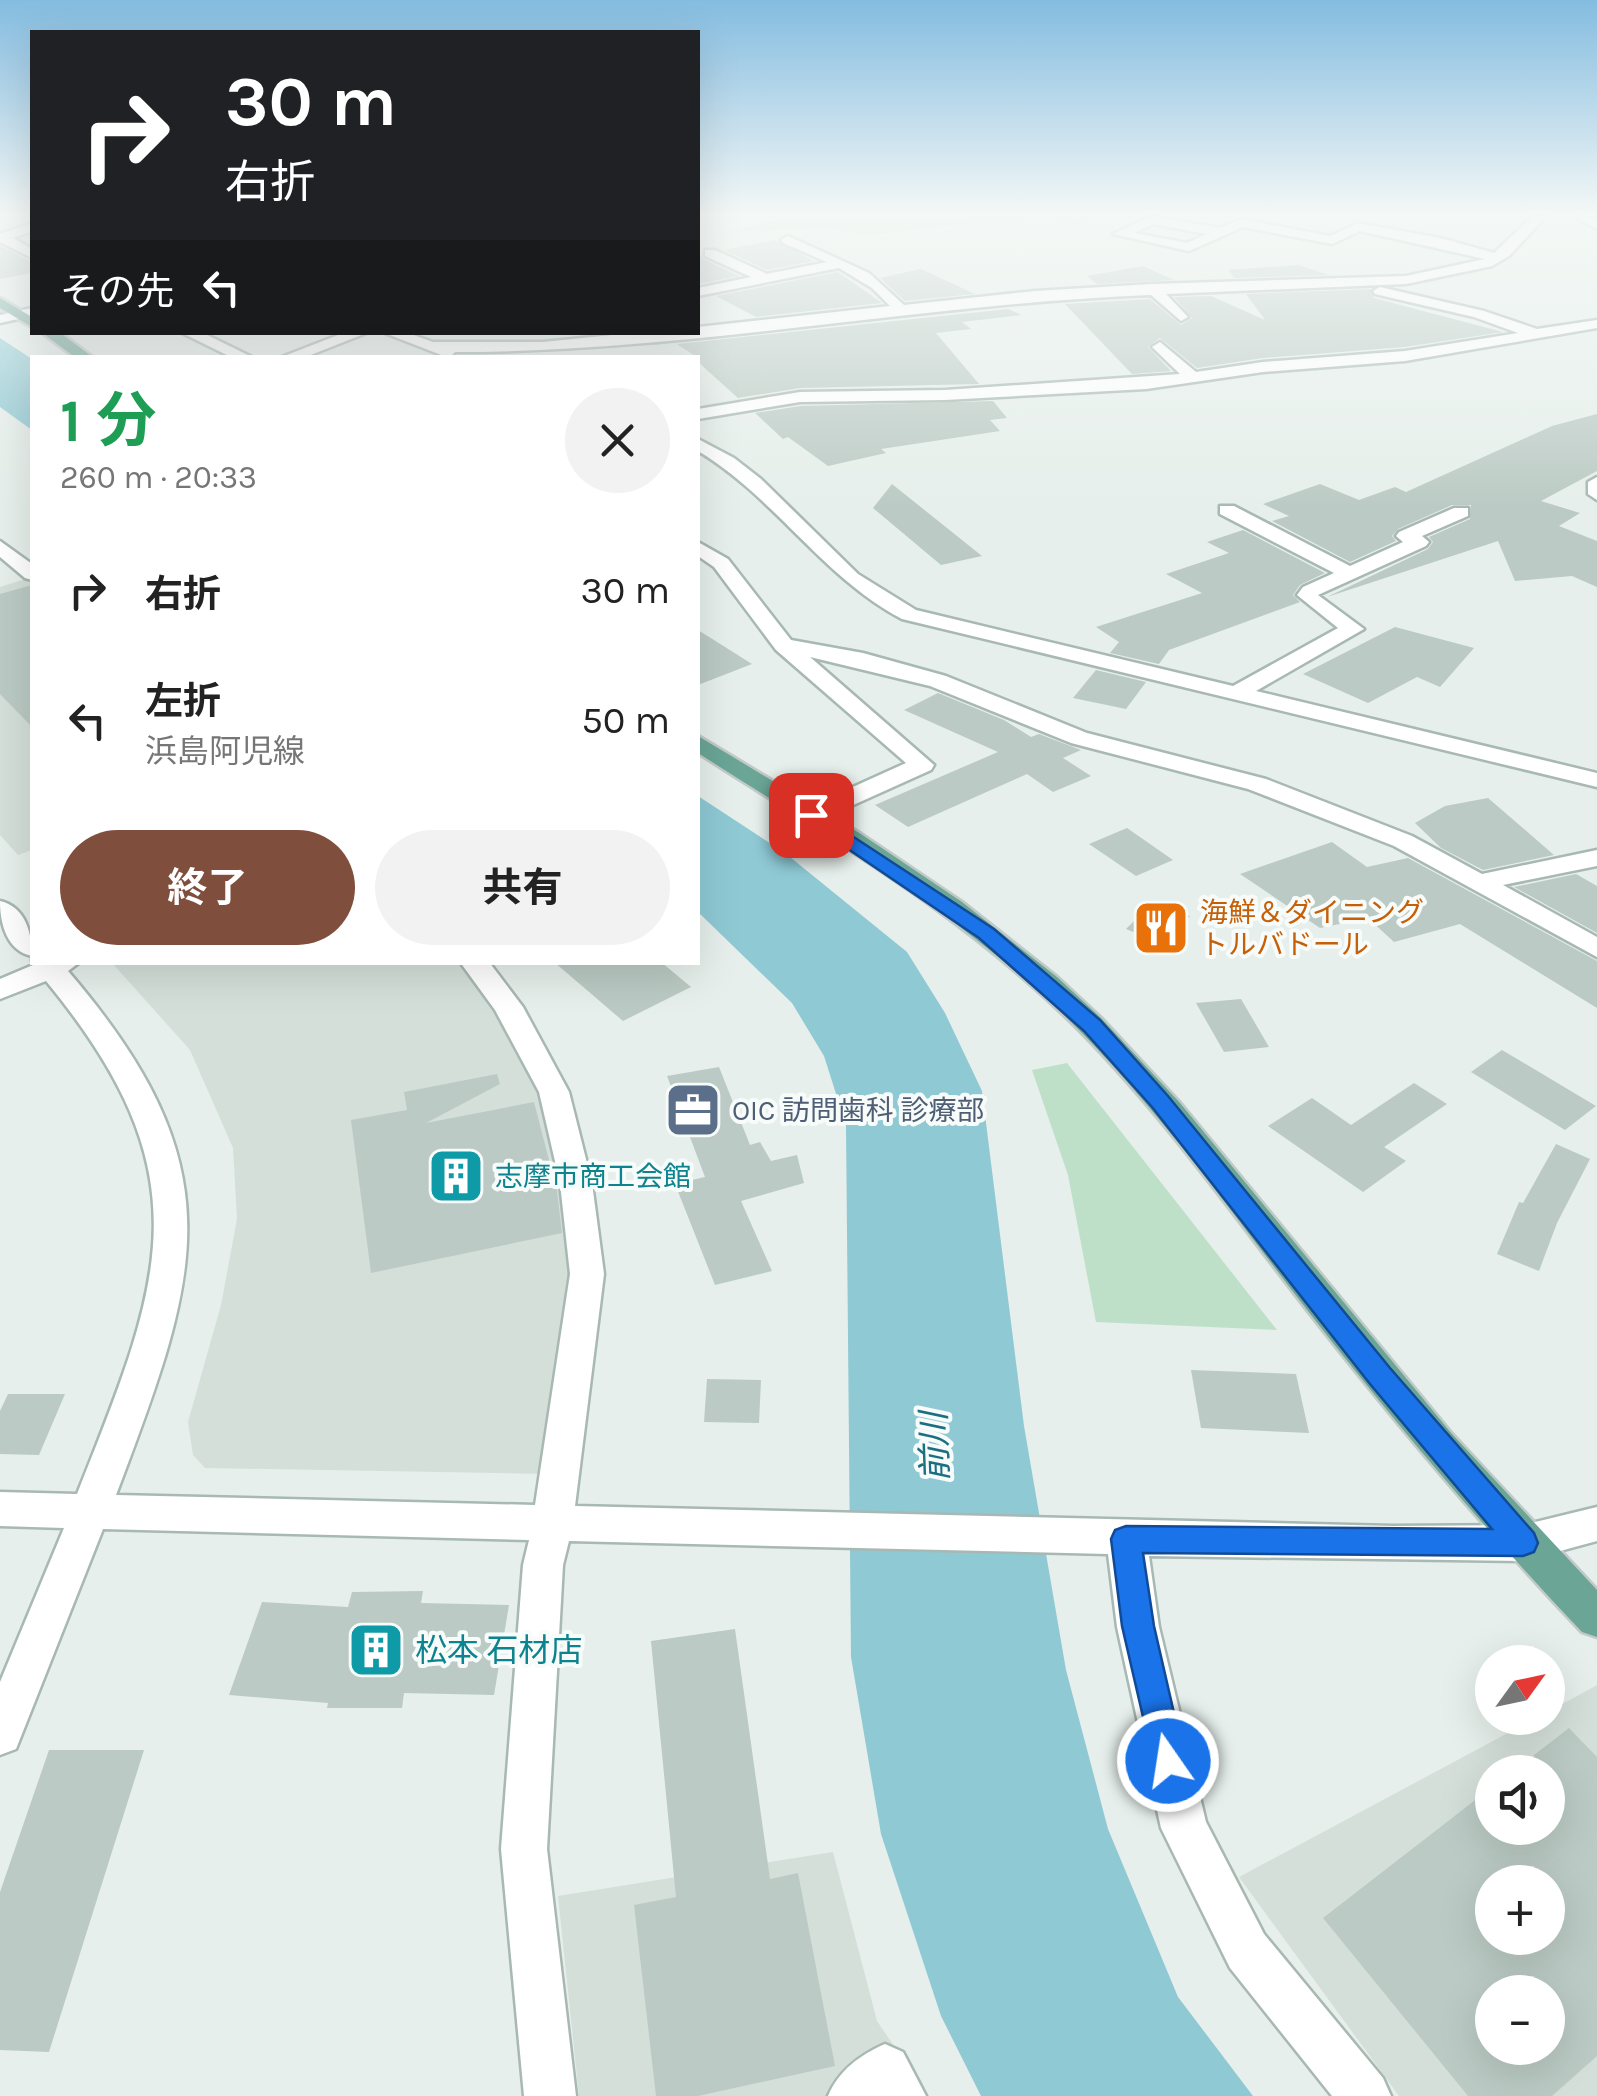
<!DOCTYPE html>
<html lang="ja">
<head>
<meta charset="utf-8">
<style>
  :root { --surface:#fff; --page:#f2f2f2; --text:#222; --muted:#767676; --accent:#804e3d }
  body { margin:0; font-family:Karla,"Noto Sans JP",sans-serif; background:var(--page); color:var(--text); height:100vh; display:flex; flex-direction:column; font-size:38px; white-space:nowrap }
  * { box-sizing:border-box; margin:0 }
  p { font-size:32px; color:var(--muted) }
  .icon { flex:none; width:55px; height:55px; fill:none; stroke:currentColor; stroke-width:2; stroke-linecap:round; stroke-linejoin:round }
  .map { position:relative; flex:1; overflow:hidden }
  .sheet { position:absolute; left:30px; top:355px; width:670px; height:610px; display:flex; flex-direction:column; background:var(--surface); border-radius:0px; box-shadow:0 10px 40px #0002 }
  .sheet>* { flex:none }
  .banner { position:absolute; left:30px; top:30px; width:670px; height:305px; border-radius:0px; box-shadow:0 10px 40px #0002; background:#202124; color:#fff; overflow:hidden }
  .needle { width:65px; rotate:57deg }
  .tools { position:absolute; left:1475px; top:1645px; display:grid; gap:20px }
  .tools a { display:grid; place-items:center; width:90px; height:90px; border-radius:50%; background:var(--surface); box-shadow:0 10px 40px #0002; font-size:50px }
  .pin { position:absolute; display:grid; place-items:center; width:85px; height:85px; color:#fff; margin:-42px; border-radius:20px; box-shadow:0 5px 15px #0006 }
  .me { position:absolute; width:110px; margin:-55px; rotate:347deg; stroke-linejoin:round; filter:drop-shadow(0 0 8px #0008) }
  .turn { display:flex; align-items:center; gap:35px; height:210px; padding:0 30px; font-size:45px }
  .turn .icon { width:130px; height:130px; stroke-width:2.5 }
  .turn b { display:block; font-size:70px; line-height:85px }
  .then { display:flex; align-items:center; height:95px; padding:0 30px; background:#0003; gap:20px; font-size:38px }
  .round { display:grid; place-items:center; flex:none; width:105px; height:105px; border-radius:52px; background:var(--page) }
  .head { display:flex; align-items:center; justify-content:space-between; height:170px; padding:0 30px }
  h1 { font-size:60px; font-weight:700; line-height:75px; color:#1e9e55 }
  .cta { display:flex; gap:20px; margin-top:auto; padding:20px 30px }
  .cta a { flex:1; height:115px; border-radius:60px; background:var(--accent); color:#fff; font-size:40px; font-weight:700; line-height:115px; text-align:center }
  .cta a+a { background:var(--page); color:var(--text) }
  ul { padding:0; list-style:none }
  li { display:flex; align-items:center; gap:30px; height:130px; padding:0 30px }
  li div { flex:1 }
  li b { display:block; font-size:38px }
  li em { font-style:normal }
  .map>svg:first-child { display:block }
</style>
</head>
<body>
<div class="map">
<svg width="1597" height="2096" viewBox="0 0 1597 2096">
  <rect width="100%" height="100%" fill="#e6efeb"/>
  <path fill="#d4dfda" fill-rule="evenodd" d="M32,577v273l-14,5 -18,-20v-248z
    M112,963h363l84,144 22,111 -34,256 -342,-6 -12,-13 -5,-33 33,-117 16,-86 -4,-71 -43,-98z
    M1597,1685v411h-198l-160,-219 297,-159h12v-6zM1492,1772h56v56h-56zM1492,1882h56v56h-56zM1492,1992h56v56h-56z
    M833,1852l44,169 51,75h-349l-21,-200z"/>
  <path fill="#bfe0c8" d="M796,216h307l-28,8 -24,-6 -70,4 -115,13 -38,-7 -100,4z
    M1067,1063l210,267 -181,-8 -28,-147 -36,-105z"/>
  <path fill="#8ec9d4" d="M0,338l32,21v71l-32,-23z
    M698,796l87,57 122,99 38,61 37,78 42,335 42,244 42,159 70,168 75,99h-272l-40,-80 -60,-182 -30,-177 -5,-532 -22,-69 -32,-53 -94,-91z"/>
  <path fill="#bbcac4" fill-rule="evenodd" d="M775,240l39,21 -47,9 -43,-20z
    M0,246l32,16v11l-32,6z
    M701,254l2,5 36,17 -41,8v-29z
    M1298,265l31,10 -95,3 -6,-8z
    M1143,266l31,14 -77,4 -10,-8z
    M921,269l54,25 -70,7 -25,-23z
    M838,272l44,31 -126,14 -40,-21z
    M1370,289l4,9 129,34 -98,15 -142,11 -66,10 -37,-30 -12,9 23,24 -39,3 -67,-70 85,-5 31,26 11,-7 -18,-21 37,-1 54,24 -19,-26z
    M1008,309l14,6 -60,7 9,7 -35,4 43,51 -179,4 -62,10 -40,-36v-4l-21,-14z
    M993,401l14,17 -17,2 10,11 -119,18 5,4 -58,13 -40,-29 -5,2 -28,-26 45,-7z
    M1597,414v57l-56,30 39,12 -21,13 38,15v46l-25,-11 -57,5 -17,-40 -171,56 101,-48 5,-7 -4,-5 41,-18 1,-14h-19l-54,24 -6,7 4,5 -46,21 -78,-41 17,-5 -26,-12 57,-20 39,16 36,-13 11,5 146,-66z
    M892,484l90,72 -41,9 -68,-57z
    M1243,530l82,43 -25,12 -7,10 7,7 -131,48 -10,14 -49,-11 9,-11 -23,-15 106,-34 -36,-19 63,-21 -22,-11z
    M32,585v142l-32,-33v-100z
    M1395,627l79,21 -34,39 -23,-10 -49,26 -65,-29z
    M698,630l54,34 -54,21z
    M1096,670l50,12 -20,27 -53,-11z
    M938,693l66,27 27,17 8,-3 42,16 -18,8 28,18 -38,16 -26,-18 -119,53 -33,-22 123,-53 -94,-42z
    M1488,798l66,57 -71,15 -42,-22 -26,-25 30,-17z
    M1127,828l46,32 -37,16 -47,-32z
    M1332,842l35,25 41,-9 189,103v47l-137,-84 -66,18 -26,-24 -48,10 -80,-54z
    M1576,874l21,12v47l-83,-46z
    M1153,902l37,14 -27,28 -37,-15z
    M554,962h107l30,25 -68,34z
    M1241,999l28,48 -45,5 -28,-49z
    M1502,1050l94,56 -31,24 -94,-58z
    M719,1067l31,78 10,-3 11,19 26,-6 7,28 -63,18 31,70 -57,14 -40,-101 30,-7 -38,-101z
    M497,1074l3,10 -74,39 108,-21 23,89 5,42 -191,40 -20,-153 56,-10 -3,-18z
    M1414,1083l33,21 -63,43 22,14 -43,31 -95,-66 44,-28 39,27z
    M1556,1144l34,15 -33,64 -18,48 -42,-17 22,-52 4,1z
    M1191,1370l105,4 13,59 -108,-5z
    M707,1379l54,1 -2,43 -55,-1z
    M8,1394h57l-26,61 -39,-1v-43z
    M423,1591l-2,12 88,2 -15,90 -90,-2 -2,15h-75l1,-5 -99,-8 33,-93 86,5 4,-15z
    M735,1629l35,250 28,-6 37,193 -137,30h-42l-22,-191 42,-8 -25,-256z
    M1569,1728l28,29v299l-45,40h-84l-145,-178 169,-131v41h56v-56h-36zM1492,1882h56v56h-56zM1492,1992h56v56h-56z
    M49,1750h95l-95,302 -49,-2v-158z"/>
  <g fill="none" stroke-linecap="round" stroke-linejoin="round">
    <g stroke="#a8b8b2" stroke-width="5">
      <path id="minor" d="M1152,216l68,12 21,-9 89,17 28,-13 82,15 54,15 39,-37h13l-37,40 -17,10 -86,18 -240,10 22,23 -7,4 -30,-26c-233,9 -463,57 -696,57l-6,6 -67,-26h23l28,10h110l99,-10h56v-5l192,-21 -18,-18 -33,-20 -141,28v-8l53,-11 -46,-21v-6h10l52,24 60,-12 -44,-19 -2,-3 7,-4 81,37 35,32 131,-14 117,-7 254,-8 79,-17 -125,-28 -28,13 -89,-17 -54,24 -76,-17zM1153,224l54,10 -20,9 -53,-10z
        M1576,216l21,4v9l-19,-10z
        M32,223v8l-19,7 19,11v9l-32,-16v-8z
        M1380,287l104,24 53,18 60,-9v8l-192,33 -142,11 -117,17 -201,11 -145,2 -102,17v-10l102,-17 145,-2 235,-16 -28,-27 8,-5 36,30 67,-10 142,-11 113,-18 -44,-16 -99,-23 -2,-3z
        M32,308v8l-32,7v-8z
        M180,332h21l53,26h-21z
        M346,332h23l-66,26h-24z
        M698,439l36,19 27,21 97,95 58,36 317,76 105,-58 -41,-33 6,-8 31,-14 -114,-59v-8h14l116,60 53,-24 -7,-6 3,-4 55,-24h14v8l-46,20 7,6 -3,4 -108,49 46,34 -108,62 341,82v14l-695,-168c-80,-42 -127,-122 -204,-168z
        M1597,477v23l-9,-6v-12z
        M0,541l32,23v16l-7,-2 -25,-21z
        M698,542l30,17 63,81 72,13 83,23 141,57 179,46 146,57 70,38 115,-24v16l-94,19 94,52v20l-203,-111 -146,-57 -177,-46 -141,-57 -120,-29 124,108 -3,5 -111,50h-18l-4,-5 4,-5 104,-47 -130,-113 -62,-83 -16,-11z
        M0,901c26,6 32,33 32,55 -25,-5 -32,-32 -32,-55z
        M32,960l48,2 -12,9c169,197 133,300 48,524l419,10 35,-231 -10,-91 -21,-91 -44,-82 -35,-48h29l34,45 46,85 23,91 12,91 -29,232 818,20 130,-1 74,-18v34l-74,20 -374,-5 10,71 47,195 58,112 119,144 8,18h-59l-102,-128 -69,-140 -44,-201 -9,-73 -539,-13 -6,24 -16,284 29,247h-52l-23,-247 22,-284 6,-25 -426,-11 -87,220 -16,6v-73l64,-154 -64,-2v-34l77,2c86,-215 129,-319 -31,-513l-46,18v-20l33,-14z
        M885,2044l18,8 23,44h-98c11,-26 32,-41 57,-52z"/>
    </g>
    <g stroke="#c2cac8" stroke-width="5">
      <path id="major" d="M0,298l32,19v10l-32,-19z
        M41,332h18l35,26h-18z
        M698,736l163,98 101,68 95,75 44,41 79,85 272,331 145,156v47l-15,-5c-96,-101 -185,-207 -271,-317 -74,-95 -144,-195 -229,-282 -112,-114 -251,-195 -384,-280z"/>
    </g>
    <use href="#minor" fill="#fff" fill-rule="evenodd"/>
    <use href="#major" fill="#6aa596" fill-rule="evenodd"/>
  </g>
  <linearGradient id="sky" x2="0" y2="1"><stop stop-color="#84bce0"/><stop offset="0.42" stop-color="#f4f8f6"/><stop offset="1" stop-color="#f4f8f6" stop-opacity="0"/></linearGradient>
  <rect width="1597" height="509" fill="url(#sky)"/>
  <path fill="#1a73e8" stroke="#114b97" stroke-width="2.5" d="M811,809l183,120 106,91 68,76 222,272 144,165 4,10 -4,9 -11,4 -380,-3 11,73 31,135 -4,12 -13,5 -12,-5 -34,-147 -11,-87 4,-9 11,-4 366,3 -122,-145 -218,-277 -68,-76 -105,-93 -175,-119v-8z"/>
  <defs>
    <g id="restaurant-square" transform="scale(2.875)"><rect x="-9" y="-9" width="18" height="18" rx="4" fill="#e8710a" stroke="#f7fbf9"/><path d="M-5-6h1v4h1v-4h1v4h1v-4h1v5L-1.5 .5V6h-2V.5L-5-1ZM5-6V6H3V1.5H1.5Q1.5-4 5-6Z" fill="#fff"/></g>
    <g id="office-square" transform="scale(2.875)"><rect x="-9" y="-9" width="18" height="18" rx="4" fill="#5c6f8a" stroke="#f7fbf9"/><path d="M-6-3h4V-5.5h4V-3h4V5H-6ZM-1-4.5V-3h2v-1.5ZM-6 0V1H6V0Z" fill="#fff"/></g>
    <g id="building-square" transform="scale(2.875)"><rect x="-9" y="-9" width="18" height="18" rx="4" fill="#0f9aa8" stroke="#f7fbf9"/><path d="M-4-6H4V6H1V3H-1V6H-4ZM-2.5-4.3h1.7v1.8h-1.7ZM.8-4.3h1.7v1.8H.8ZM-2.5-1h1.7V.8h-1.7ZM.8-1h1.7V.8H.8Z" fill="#fff"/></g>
  </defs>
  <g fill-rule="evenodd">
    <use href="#restaurant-square" x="1161" y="928"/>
    <use href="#office-square" x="693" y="1110"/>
    <use href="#building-square" x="456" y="1176"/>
    <use href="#building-square" x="376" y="1650"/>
  </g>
  <g text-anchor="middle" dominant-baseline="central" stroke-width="8" stroke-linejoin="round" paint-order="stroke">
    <g font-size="28" fill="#c56008" stroke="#f7fbf9" text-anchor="start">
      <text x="1200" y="912">海鮮＆ダイニング<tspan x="1200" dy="32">トルバドール</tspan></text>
    </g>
    <g font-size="28" fill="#4e5e75" stroke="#f7fbf9" text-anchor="start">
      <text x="732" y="1110">OIC 訪問歯科 診療部</text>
    </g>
    <g font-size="28" fill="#0d838f" stroke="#f7fbf9" text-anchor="start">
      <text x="495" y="1176">志摩市商工会館</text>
    </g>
    <g font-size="32" fill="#0d838f" stroke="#f7fbf9" text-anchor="start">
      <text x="415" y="1650">松本 石材店</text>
    </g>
    <g font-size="35" font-style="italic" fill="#1c6f80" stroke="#f7fbf9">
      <text transform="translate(935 1447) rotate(-92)">前川</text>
    </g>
  </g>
</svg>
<div class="tools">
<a><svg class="needle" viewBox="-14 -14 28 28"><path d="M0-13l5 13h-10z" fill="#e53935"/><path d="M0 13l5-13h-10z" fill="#767676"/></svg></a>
<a><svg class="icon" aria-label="sound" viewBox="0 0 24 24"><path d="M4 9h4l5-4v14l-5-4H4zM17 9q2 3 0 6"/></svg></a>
<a>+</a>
<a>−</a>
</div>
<div class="pin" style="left:811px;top:815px;background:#d93025"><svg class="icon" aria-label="arrive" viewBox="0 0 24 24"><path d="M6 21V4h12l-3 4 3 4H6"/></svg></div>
<svg class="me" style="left:1168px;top:1761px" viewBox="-20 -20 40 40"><circle r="17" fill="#1a73e8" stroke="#fff" stroke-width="3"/><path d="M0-11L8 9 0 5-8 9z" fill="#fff"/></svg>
<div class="banner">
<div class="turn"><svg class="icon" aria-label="right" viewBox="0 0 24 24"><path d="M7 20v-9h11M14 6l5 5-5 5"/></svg><div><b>30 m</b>右折</div></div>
<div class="then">その先<svg class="icon" aria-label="left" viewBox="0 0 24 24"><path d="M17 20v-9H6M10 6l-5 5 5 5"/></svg></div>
</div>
<section class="sheet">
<div class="head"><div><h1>1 分</h1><p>260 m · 20:33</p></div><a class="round"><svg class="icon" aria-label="close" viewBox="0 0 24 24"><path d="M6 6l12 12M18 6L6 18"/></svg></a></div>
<ul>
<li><svg class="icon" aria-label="right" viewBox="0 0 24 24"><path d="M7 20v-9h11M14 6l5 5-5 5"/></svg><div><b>右折</b></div><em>30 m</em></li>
<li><svg class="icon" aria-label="left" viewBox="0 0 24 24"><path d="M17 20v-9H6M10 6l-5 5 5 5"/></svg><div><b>左折</b><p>浜島阿児線</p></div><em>50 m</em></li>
</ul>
<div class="cta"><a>終了</a><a>共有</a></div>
</section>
</div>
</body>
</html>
